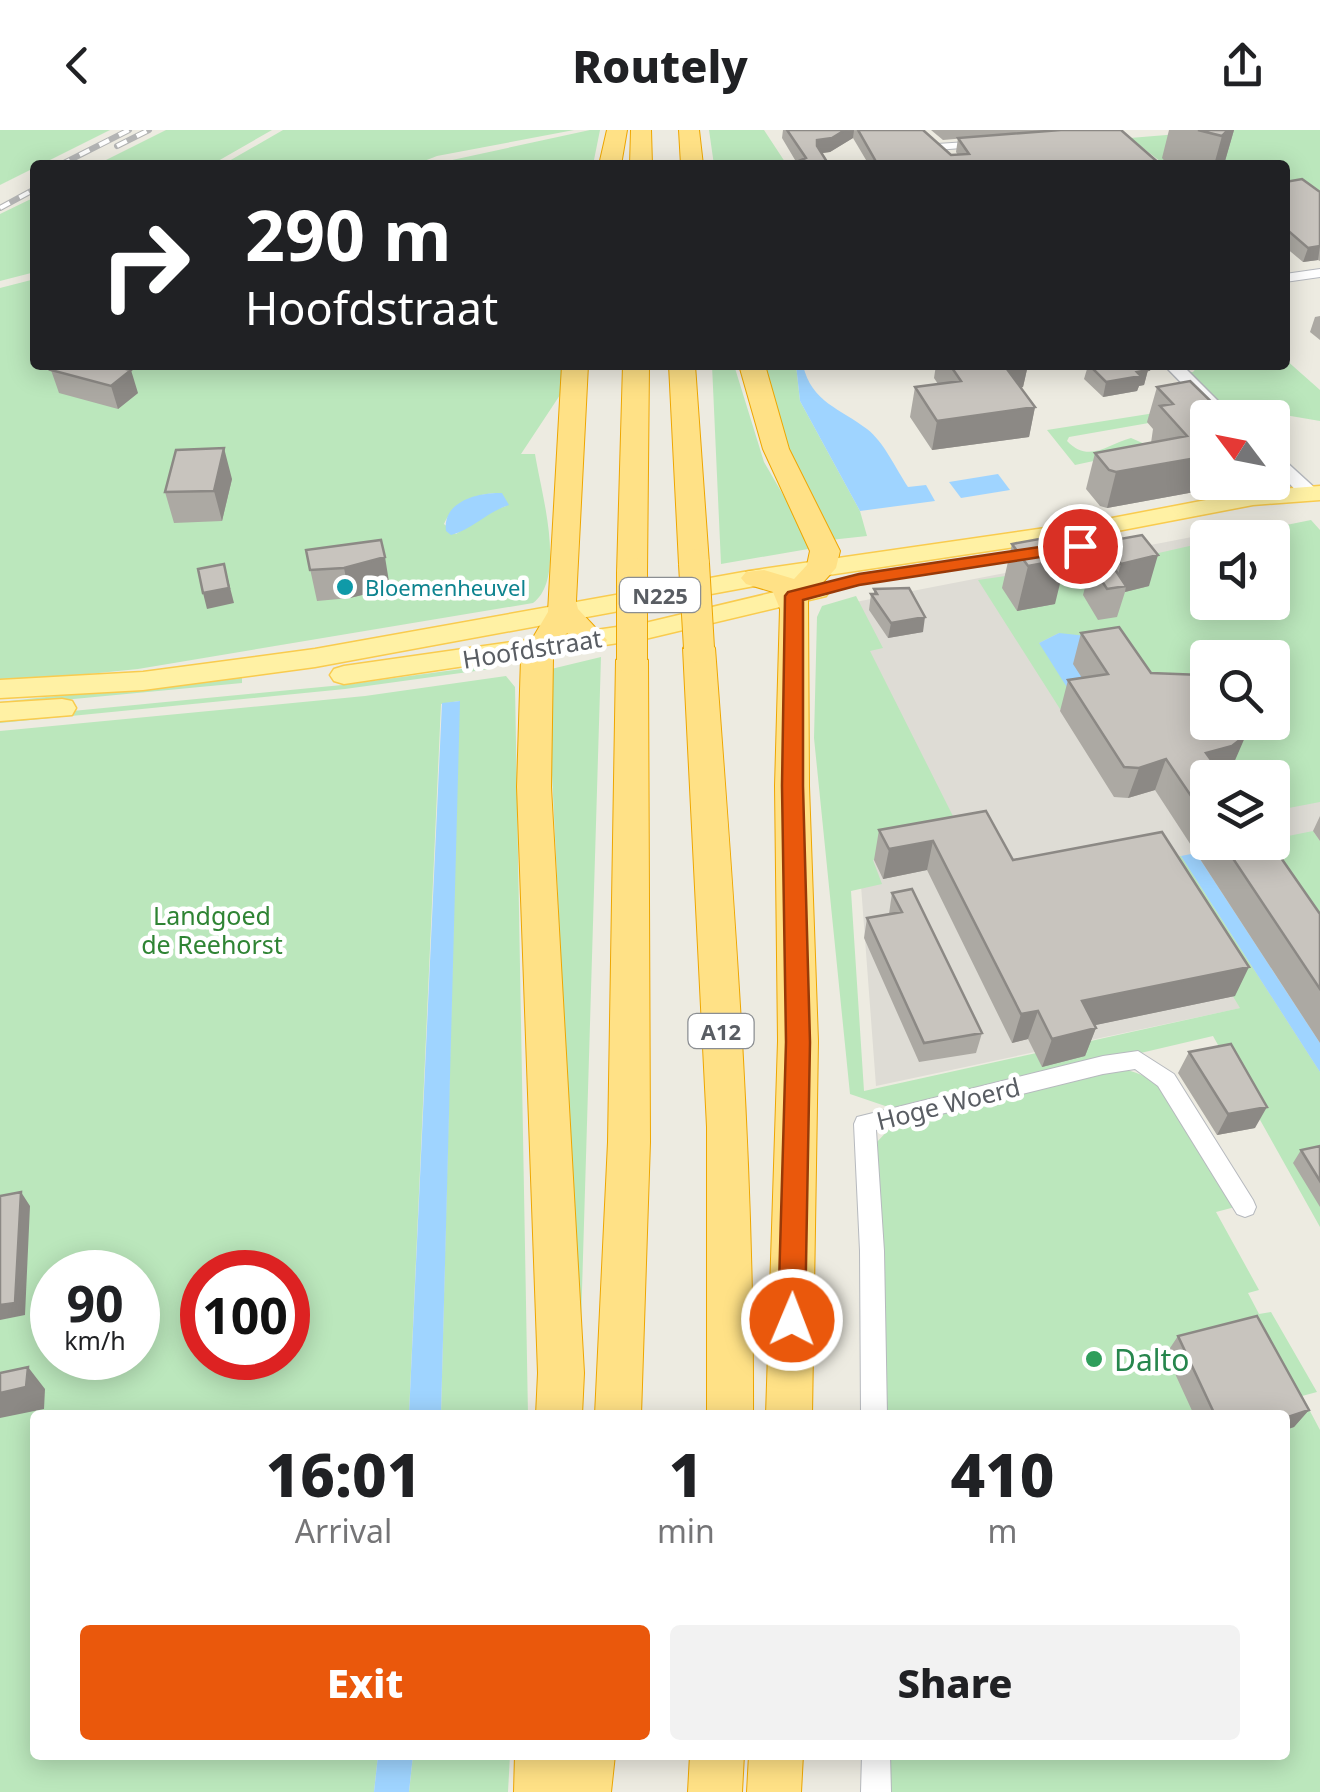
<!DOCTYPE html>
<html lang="en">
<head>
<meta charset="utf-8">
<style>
  :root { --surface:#fff; --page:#f2f2f2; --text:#202124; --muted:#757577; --accent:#ea580c }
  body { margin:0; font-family:"Noto Sans",sans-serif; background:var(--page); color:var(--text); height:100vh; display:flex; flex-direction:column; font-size:38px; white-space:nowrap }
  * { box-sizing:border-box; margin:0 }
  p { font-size:32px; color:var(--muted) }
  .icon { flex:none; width:55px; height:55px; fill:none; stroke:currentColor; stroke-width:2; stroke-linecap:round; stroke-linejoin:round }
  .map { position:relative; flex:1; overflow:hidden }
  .sheet { position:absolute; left:30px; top:1280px; width:1260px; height:350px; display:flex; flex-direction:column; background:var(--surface); border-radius:10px; box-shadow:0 5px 25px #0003 }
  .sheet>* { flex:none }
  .hud { position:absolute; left:30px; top:30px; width:1260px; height:210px; border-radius:10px; box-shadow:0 5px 25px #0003; background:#202124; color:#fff; overflow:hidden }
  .needle { width:65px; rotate:302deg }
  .controls { position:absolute; left:1190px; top:270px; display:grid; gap:20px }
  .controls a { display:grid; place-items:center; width:100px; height:100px; border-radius:10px; background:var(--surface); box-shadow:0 5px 25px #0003; font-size:50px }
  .speed { position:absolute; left:30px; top:1120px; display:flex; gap:20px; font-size:50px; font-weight:700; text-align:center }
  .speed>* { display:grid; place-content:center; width:130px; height:130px; border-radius:50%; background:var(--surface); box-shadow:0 5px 25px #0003; line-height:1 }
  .speed small { font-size:25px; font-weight:400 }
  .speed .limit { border:15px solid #d22; background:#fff; color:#111 }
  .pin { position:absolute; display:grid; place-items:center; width:85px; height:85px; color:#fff; margin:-42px; border:5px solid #fff; border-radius:50%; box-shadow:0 2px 10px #0007 }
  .me { position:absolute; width:110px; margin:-55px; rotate:1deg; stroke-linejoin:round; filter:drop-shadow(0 0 8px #0008) }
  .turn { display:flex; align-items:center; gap:35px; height:210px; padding:0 50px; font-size:45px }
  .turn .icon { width:130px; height:130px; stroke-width:2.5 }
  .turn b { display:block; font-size:70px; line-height:85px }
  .eta { display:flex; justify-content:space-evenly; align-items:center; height:170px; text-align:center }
  .eta b { font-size:60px; font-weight:800; line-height:70px }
  .action { display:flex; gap:20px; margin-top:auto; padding:20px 50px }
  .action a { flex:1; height:115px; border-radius:10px; background:var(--accent); color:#fff; font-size:40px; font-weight:800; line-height:115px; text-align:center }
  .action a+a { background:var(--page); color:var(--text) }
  header { display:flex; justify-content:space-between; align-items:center; height:130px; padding:0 50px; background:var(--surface); font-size:45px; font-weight:800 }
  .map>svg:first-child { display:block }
</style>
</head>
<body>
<header><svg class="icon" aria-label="back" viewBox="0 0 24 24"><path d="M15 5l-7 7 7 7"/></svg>Routely<svg class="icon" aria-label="share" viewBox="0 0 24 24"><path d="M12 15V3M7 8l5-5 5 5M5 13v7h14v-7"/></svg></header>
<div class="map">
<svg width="1320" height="1662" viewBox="0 0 1320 1662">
  <rect width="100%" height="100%" fill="#edebe1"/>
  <path fill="#dedcd5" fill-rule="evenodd" d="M1192,407l15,21 1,44 32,1 80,111v423l-79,-129 -365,78 -36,-481zM1208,528h64v64h-64zM1208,648h64v64h-64z"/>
  <path fill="#bbe7bc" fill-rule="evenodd" d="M0,0h110l-110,55z
    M166,0h106l-61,35h-115z
    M283,0h291l-137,26 -23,9h-192z
    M590,0h10l-7,35h-164z
    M709,0h55l23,35h-73z
    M1227,0h93v81l-35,-19v-27h-120l-35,-27z
    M35,67v75l-35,9v-67z
    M35,149v86h530l-5,30 -39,59h14c6,38 32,124 -2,149l-395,66 -138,14v-395zM495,363l11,13 -15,5 -35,23 -12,-10c9,-21 28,-29 51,-31z
    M1285,229l35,31v31l-41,-7 -49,3 -50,-44 13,-1 6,-7h86z
    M712,235h22l30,97 50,86 -93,16z
    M758,235h38l4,36 60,110 7,25 -37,4 -46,-84z
    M1193,277l7,7 -131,23 -2,4c22,23 41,3 64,-3l23,10 -79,17 -28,-35z
    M1311,390l9,10v272l-47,9 -1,-33h-64l-149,-145 -20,10 59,60 -38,6 -82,-129 163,-23 66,-15 1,60h64v-64l-45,-1zM1208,528h64v64h-64z
    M856,466l27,52 -13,3 96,191 -93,18 9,24 -31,7 13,200 376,-83 -89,-147 30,-5 139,216v155l-107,-191 -316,74 -47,-16 -36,-356 3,-121 5,-11z
    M601,527l-21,700 -33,-687z
    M469,538l21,1 -145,20 -345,34v-5l342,-33z
    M242,546v7l-242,23v-4z
    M506,546l9,11 13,728h-87l18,-714 -18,3 -32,711h-374v340h343l-4,37h-374v-1061l365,-35zM52,1142h86v86h-86zM202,1142h86v86h-86z
    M1313,701l7,10v98l-66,-96 18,-1 1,-3z
    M1119,940c54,-2 92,95 116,137l-19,5 43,78 -11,3 11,21 12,-2 46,80 -15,4 18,34v362h-432v-37h397v-340h-405l-4,-272 18,-19z
    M413,1625h97l-2,37h-99z"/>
  <path fill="#9fd4ff" d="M796,235h7c8,37 38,44 64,64 17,13 29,40 41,58l18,-2 9,16 -75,10 -60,-110z
    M998,344l12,16 -49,8 -12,-16z
    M502,363l7,12c-22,7 -36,24 -58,30l-5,-4c-4,-30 33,-39 56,-38z
    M1059,503l37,4 -9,49 -19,3 -29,-46z
    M460,571l-19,714h-32l33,-712z
    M1196,723l124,190v29l-139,-216z
    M378,1625h35l-4,37h-35z"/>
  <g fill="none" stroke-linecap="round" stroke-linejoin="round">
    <g stroke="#b6b9be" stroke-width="2">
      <path id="minor" d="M982,11l4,1v4l-49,4 -6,-3 6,-3z
        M1320,139v8l-35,5v-8z
        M1138,921l36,23 79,126 3,7 -3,7 -8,3 -8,-3 -79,-128 -23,-17 -32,5 -227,56 8,121 3,164h-26l-1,-164 -6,-127 3,-7 246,-61z
        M862,1625h28l1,37h-30z"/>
    </g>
    <g stroke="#b6b9be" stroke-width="3">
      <path id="tertiary" d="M1164,235h18l53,53h-19z
        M1272,319l45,41v8h-14l-31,-33z"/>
    </g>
    <g stroke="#f9cb4e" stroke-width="3">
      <path id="primary" d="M1320,356v14l-67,5 -146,28 -358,54 -434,80 -172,23 -143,8v-18l143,-8 172,-23 434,-78 358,-52 146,-28z
        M817,452l13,8 -4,6 -181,43 -301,45 -10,-3 -4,-6 4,-6 10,-3 301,-43z
        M62,569l10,2 4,7 -4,7 -72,6v-18z"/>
    </g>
    <g stroke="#eea600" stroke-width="2">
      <path id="motorway" d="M607,0h20l-6,35h-22z
        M631,0h20l1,35h-22z
        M679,0h20l4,35h-22z
        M562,235h26l-12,236 2,8 29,31 -4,7c-18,5 -24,-2 -36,-14l-14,25 -2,129 33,586 -2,42h-46l2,-42 -21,-586 4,-129 27,-46z
        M623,235h26l-2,208 -5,6h-20l-5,-6z
        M669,235h26l14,199 -5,6h-20l-5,-6z
        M739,235h26l24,84 51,102 -4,17 -28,31 1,187 9,255 -6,374h-46l12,-374 -3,-255 5,-177 -7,-17 -27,-8 -5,-6 5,-6 18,-2 30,9 13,-14 3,-14 -47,-102z
        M699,508l11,3 5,7c19,256 39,511 38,767h-46v-288l-24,-479 5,-7z
        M632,520l11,3 5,7 2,482 -9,273h-46l13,-273 8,-482 5,-7z
        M515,1625h100l-4,37h-97z
        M690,1625h54l-2,37h-54z
        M749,1625h54l-2,37h-54z"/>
    </g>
    <use href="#minor" fill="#fff" fill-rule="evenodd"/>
    <use href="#tertiary" fill="#fff" fill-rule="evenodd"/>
    <use href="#primary" fill="#fff1a4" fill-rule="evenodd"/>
    <use href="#motorway" fill="#ffe186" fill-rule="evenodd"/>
    <g stroke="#b3b4b4" stroke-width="6">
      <path id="rail" d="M117,16l32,-16
        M60,35l69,-35
        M0,78l35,-19"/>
    </g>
    <use href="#rail" stroke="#fff" stroke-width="4" stroke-dasharray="11" stroke-linecap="butt"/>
    <g stroke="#eea600" stroke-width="32" stroke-linecap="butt">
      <path id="motorway-bridge" d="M694,434l5,84
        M632,443v87"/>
    </g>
    <use href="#motorway-bridge" stroke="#ffe186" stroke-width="30"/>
  </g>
  <path fill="#aca9a3" d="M783,0h140l28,25h7l-2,-3 2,-14 203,27h-292l-16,-27 -23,14 -9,1 8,12h-31l-16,-27z
    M931,0h128l-116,10z
    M1169,0h65l-9,31 -4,4h-53l-6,-7z
    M1285,52l35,10v69l-2,-1 -15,2 -18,-15z
    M1320,186v24l-10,-8 5,-15z
    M936,235h92l-5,22 -2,1 14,19 -6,30 -97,13 -22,-33 5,-30 23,-3 -4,-6z
    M1083,235h60l5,5 -4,15 -5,1 -2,5 -34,6 -19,-18 3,-10z
    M51,240l87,23 -20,16 -59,-16z
    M1190,251l18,101h41l-142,26 -7,-2 -14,-17 9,-36 56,-10 2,-14 -6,-7 10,-35z
    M232,349l-10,42 -48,2 -9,-31z
    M1103,412l46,44 -24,6 -8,25 -19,3 -15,-25 8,-31 7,-1z
    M1012,414l43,60 -38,7 -15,-23z
    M306,420l84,38 -40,10 -33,3z
    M874,459l49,43 -35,6 -19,-28 2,-16h3z
    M1081,503l70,40 82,92 -25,13v64h62l50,72v129l-165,-253 -27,8 -14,-1 -54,-86 8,-31 14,-2 -9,-14z
    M986,681l27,49 222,136 -140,29 1,3 -11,28 -43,11 -14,-28 -16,4 -85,-173 -44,9 -9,-19 5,-30z
    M1320,686v25l-7,-10z
    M892,763l90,140 -6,20 -57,9 -55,-124 3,-20 22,-4z
    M1189,922l66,76 -38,7 -39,-62z
    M1320,1016v61l-27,-44 8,-13z
    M1178,1206l131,74 -15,17 -9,3v-15h-91l-28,-61z"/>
  <path fill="#8c8985" d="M845,0h9l-1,8 -23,14 -14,2 1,-14z
    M1228,0h6l-9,31 -4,4h-7l8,-29z
    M1320,116l-2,14 -15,2 5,-14z
    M1001,235h27l-5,22 -27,4z
    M131,240l7,23 -20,16 -7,-23z
    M1148,240l-4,15 -5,1 -2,5 -34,6 3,-15z
    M1035,277l-6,30 -97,13 5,-29z
    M224,318l8,31 -10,42 -8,-30z
    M1208,326v26h41l-142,26 9,-36z
    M1158,425l-9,31 -24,6 1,-6 -12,2 7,-24z
    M385,427l5,31 -40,10 -6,-30z
    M1066,429l-11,45 -38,7 11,-45z
    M224,434l10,39 -27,6 -4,-16z
    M925,487l-2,15 -35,6 3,-15z
    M1246,605l-13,30 -13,11 -14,-23z
    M1166,629l-11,31 -27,8 11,-30z
    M933,711l-6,29 -44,9 6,-30z
    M1249,837l-14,29 -163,34 10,-29z
    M1038,881l-10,28 -16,4 9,-29z
    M1096,898l-11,28 -43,11 10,-28z
    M1267,977l-12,21 -38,7 11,-21z
    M21,1062l9,14 -5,109 -25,5v-15z
    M28,1237l17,22 -1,20 -44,9v-25z
    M1309,1280l-15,17 -9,3v-12z"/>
  <path fill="#c8c4be" stroke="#8c8985" stroke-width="2.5" d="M787,0h58l-13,8 -15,2v6l12,19h-28l-2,-4 7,-3z
    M858,0h65l28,25 18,-1 -11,-16 103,-8h60l40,35h-283z
    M1198,0h30l-6,6z
    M1302,49l18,13v54l-12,2 -23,-20v-46z
    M58,235h50l23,5 -20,16 -60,-16z
    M950,235h54l31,42 -98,14 -22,-34 46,-6z
    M1089,235h54l5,5 -11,2 4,4 -35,6z
    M1190,251l38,37h-20v38l-92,16 -7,-2 -14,-17 92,-17 -27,-30 13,-2 -16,-17z
    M224,318l-10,43 -49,1 11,-42z
    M1142,405l16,20 -37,9 -18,-22z
    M1050,407l16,22 -38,7 -16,-22z
    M381,410l4,17 -41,11 -34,2 -4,-20z
    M1110,432l16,24 -19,3 -16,-25z
    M224,434l5,24 -26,5 -5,-24z
    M909,458l16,29 -34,6 -20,-29h6l-3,-5z
    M1119,497l32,46 51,2 6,2v45h41l-3,13 -14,11 -26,7 18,25h-16v43l-42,-62 -27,9 -15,-1 -56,-87 40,-6 -27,-41z
    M986,681l27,49 149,-28 87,135 -167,34 14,27 -44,11 -14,-28 -17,3 -88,-173 -44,8 -10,-19z
    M1222,712h48l50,72v75z
    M912,759l70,144 -58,10 -57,-125 35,-6 -10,-19z
    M1231,914l36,63 -39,7 -39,-62z
    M1320,1016v35l-19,-31z
    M21,1062l-6,111 -15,2v-109z
    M1257,1186l52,94 -24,8v-3h-70l-37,-79z
    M28,1237l-2,20 -26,6v-20z"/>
  <path fill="#ea580c" stroke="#983908" stroke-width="2.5" d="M1080,411l6,2v7l-227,35 -56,15v186l7,256 -5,278 -4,9 -9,4 -10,-4 -4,-9 8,-278 -4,-256 3,-190 3,-4 71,-18z"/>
  <circle fill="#0f9aa8" stroke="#fff" stroke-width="4" cx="345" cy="457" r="10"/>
  <circle fill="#2e9e5b" stroke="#fff" stroke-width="4" cx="1094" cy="1229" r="10"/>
  <g text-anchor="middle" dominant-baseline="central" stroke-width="9" stroke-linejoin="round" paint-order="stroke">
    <g font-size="22" fill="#0d838f" stroke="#fff" text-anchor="start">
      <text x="365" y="457">Bloemenheuvel</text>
    </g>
    <g fill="#fff" stroke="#8b8e92" stroke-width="2.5">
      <rect x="620" y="448" width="80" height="34" rx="8"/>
      <rect x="688.5" y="884" width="65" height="34" rx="8"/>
    </g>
    <g font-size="22" font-weight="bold" fill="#595d63">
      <text x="660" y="465">N225</text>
      <text x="721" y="901">A12</text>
    </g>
    <g font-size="25" fill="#595d63" stroke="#fff">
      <text transform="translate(532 518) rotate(-9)">Hoofdstraat</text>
      <text transform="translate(948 973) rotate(-14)">Hoge Woerd</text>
    </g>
    <g font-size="25" fill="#2f8434" stroke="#fff">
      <text x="212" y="785">Landgoed<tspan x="212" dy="29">de Reehorst</tspan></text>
    </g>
    <g font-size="30" fill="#27864d" stroke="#fff" text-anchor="start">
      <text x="1114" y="1229">Dalto</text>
    </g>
  </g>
</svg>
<div class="controls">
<a><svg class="needle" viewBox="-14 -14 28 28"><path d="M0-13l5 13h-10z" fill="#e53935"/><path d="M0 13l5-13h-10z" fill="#757577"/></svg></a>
<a><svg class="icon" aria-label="sound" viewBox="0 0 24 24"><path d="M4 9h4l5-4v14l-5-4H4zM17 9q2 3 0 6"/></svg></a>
<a><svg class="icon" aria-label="search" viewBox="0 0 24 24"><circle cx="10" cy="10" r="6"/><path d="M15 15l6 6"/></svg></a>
<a><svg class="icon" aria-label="layers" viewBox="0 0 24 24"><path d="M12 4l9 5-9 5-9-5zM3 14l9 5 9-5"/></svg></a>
</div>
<div class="speed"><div>90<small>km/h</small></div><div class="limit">100</div></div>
<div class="pin" style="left:1080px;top:416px;background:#d93025"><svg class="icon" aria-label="arrive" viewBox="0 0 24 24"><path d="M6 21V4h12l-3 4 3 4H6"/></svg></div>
<svg class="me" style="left:792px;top:1190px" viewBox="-20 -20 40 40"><circle r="17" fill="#ea580c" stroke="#fff" stroke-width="3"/><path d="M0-11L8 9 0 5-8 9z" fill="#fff"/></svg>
<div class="hud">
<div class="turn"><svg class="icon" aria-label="right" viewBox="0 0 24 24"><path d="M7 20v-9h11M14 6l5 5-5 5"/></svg><div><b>290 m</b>Hoofdstraat</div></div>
</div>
<section class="sheet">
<div class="eta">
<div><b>16:01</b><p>Arrival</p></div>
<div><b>1</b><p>min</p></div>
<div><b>410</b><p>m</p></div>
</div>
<div class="action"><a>Exit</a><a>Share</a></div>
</section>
</div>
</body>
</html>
